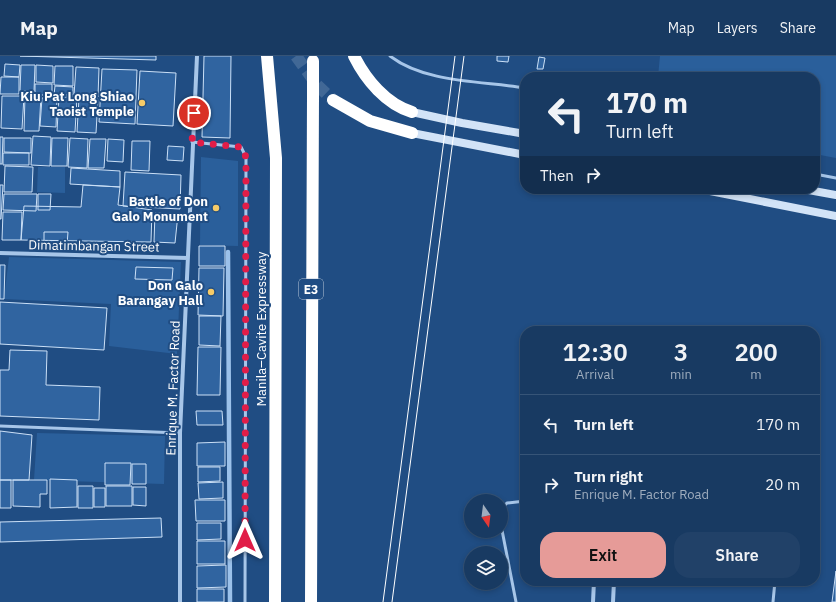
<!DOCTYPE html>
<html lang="en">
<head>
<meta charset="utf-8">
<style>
  :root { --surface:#183a62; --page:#214168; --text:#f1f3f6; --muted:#9fadbe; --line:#365477; --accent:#e69b98 }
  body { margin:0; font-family:"IBM Plex Sans",sans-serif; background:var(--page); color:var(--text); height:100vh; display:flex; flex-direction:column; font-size:15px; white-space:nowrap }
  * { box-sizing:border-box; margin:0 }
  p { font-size:13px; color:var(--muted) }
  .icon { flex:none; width:22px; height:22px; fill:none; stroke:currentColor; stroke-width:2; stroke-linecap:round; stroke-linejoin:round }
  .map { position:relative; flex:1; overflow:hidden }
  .panel { position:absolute; left:520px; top:270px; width:300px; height:260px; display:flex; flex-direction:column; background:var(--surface); border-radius:16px; box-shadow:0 2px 6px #0003,0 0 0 1px var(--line) }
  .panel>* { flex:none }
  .top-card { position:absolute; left:520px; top:16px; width:300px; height:122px; border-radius:16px; box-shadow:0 2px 6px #0003,0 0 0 1px var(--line); background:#183a62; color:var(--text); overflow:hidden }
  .needle { width:26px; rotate:166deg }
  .fabs { position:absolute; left:464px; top:438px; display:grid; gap:8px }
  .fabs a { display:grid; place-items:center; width:44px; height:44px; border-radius:50%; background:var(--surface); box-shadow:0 2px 6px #0003,0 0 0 1px var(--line); font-size:20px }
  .pin { position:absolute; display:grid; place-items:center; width:34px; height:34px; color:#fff; margin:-17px; border:2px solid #fff; border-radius:50%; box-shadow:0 1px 4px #0007 }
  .me { position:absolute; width:44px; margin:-22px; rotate:0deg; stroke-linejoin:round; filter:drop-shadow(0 0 3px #0008) }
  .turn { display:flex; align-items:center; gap:14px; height:84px; padding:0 20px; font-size:18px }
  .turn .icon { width:52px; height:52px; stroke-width:2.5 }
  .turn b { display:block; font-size:28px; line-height:34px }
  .then { display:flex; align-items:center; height:38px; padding:0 20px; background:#0003; gap:8px; font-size:15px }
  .eta { display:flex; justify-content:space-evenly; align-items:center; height:68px; text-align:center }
  .eta b { font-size:24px; font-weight:600; line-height:28px }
  .action { display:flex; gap:8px; margin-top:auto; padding:8px 20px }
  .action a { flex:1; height:46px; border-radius:16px; background:var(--accent); color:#111; font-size:16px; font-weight:600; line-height:46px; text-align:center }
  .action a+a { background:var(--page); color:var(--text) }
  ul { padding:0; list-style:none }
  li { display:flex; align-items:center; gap:12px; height:60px; padding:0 20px; border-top:1px solid var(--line) }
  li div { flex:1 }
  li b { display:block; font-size:15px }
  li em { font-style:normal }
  header { display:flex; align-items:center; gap:24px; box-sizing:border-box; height:56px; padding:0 20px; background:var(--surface); border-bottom:1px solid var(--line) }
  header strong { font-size:19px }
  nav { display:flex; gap:22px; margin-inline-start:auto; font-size:14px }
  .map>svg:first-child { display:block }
</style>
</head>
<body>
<header>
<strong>Map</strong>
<nav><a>Map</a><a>Layers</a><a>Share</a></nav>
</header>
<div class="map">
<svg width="836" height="546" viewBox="0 0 836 546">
  <rect width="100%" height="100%" fill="#204d83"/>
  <path fill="#2a5f9b" d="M660,0h176v102l-21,-4v-77h-157z
    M201,101l37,4v85l-38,-1z
    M38,111h27v26l-28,-1z
    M9,201l172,5 -4,92 -68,-8 2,-42 -107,-5z
    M37,377l128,3 -1,48 -130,-4z"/>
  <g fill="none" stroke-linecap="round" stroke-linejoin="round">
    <path stroke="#9bc1ea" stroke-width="4.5" d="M228,196l2,350"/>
  </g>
  <path fill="#3064a0" stroke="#cbe0f7" d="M20,0h136v4z
    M204,0h27l-1,82 -28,-1z
    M497,0h12l-1,6 -11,-1z
    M539,1l6,1 -2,11h-6z
    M5,8l15,1 -1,12 -15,-1z
    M21,9h14l-1,26h-14z
    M36,9l17,1v17l-17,-1z
    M55,10h18v20l-19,-1z
    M76,11l23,1 -1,29 -24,-2z
    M102,13l35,1 -2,54 -36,-2z
    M140,15l36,2 -3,53 -36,-2z
    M1,21h18v17h-19z
    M35,28h17v11h-17z
    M55,30l18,1v8h-19z
    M2,40h22l-2,33 -21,-1z
    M25,40h16l-2,35h-15z
    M59,41h18l-2,35 -18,-1z
    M42,42h15l-1,29 -16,-1z
    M79,42l19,1 -2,34 -19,-1z
    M33,80l18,1 -1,29 -19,-1z
    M0,81h3l-1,27h-2z
    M4,82h27v15l-27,-1z
    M52,82h16l-1,28h-16z
    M70,82l18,1 -1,29 -19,-1z
    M90,83h16l-2,29h-16z
    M108,83l16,1 -1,22 -16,-1z
    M132,85h18l-1,30 -18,-1z
    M168,90l16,1 -1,14 -16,-1z
    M3,97h26v12h-26z
    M5,110l28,1 -1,25h-28z
    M71,112l49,3v16l-50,-3z
    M125,116l56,3 -1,34 -57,-3z
    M0,129h3l-2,34h-1z
    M83,129l37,2 -2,18 34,5 -1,32 -130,-2 3,-34 57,1z
    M4,138h33l-1,17 -33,-1z
    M38,138h13l-1,16h-12z
    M3,156h19l-1,28h-19z
    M155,157l23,1 -3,29 -21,-1z
    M44,176h24l-1,13 -23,-1z
    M199,190h26v20h-26z
    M0,209h5l-1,34h-4z
    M136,211l37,1 -1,12 -37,-1z
    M199,212h25l-1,48 -25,-1z
    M0,246l107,6 -3,42 -104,-6z
    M199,260h22l-1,30 -21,-1z
    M198,291h23l-1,48h-23z
    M10,294l37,1 -1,34 54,2 -1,33 -99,-4v-46h9z
    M196,355h26l1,14h-26z
    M0,375l32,4 -3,45h-29z
    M225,386v24h-28v-23z
    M105,407h26l-1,22h-25z
    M132,408h14v20h-14z
    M198,411h22v14l-22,1z
    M50,423l27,1v27l-27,1z
    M0,424h11v28h-11z
    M13,424h34v14h-7v13l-27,-1z
    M223,426v16l-24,1 -1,-16z
    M78,430h15v22h-15z
    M106,430h26v20h-26z
    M133,431h13v19l-13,-1z
    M94,432h11v19h-11z
    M195,444h30v21h-29z
    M161,462l1,19 -162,5v-20z
    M197,467h24v16l-24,1z
    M197,485h28v23h-28z
    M226,509v22l-29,1v-22z
    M836,515v31h-4z
    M197,533h27v13h-27z"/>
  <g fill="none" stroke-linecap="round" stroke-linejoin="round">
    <path stroke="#416896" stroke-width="12" stroke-dasharray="12 6" stroke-linecap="butt" d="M296,0l21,29 16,15"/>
    <path stroke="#a7c6e9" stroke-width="3" d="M390,0c35,27 92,25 135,32
      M192,86l49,5 5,10 -1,445
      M815,118l21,4
      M0,370l180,7
      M501,453l6,-6 18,-2
      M501,469l15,77
      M773,546l2,-21"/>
    <path stroke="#a7c6e9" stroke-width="4" d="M0,197l188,5
      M180,546v-169l17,-377
      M593,546l1,-21
      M613,546l1,-21"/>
    <path stroke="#d2e3f7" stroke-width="8" d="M412,56l50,11 63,11
      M412,77l113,22
      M700,133l136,27
      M803,133l33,6"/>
    <path stroke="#fff" stroke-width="12" d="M267,0l9,102 -1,444
      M354,0c12,24 32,48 58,56
      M333,44l37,21 42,12
      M311,546l2,-506"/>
    <path stroke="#fff" stroke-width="1" d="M383,546l72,-546
      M392,546l72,-546"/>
    <path stroke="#fff" stroke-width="12" d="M313,40v-35"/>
  </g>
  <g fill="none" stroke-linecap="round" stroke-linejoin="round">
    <path stroke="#e11d48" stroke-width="7" stroke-dasharray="0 12.6" d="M194,57l-2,29 49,5 5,10 -1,383"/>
  </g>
  <g fill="#f6cb68" stroke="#204d83" stroke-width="1.5">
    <circle cx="142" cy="47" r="4"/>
    <circle cx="216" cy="152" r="4"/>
    <circle cx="211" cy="236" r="4"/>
  </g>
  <g text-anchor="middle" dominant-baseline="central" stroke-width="4" stroke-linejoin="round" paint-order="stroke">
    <rect fill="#204d83" stroke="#bccada" stroke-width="1" x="299" y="223" width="24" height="20" rx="3"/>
    <g font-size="12" font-weight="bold" fill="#fff">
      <text x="311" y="233">E3</text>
    </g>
    <g font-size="13" font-weight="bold" fill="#fff" stroke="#204d83" text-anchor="end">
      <text x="134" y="40">Kiu Pat Long Shiao<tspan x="134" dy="15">Taoist Temple</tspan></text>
      <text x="208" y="145">Battle of Don<tspan x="208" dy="15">Galo Monument</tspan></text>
      <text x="203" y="229">Don Galo<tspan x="203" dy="15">Barangay Hall</tspan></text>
    </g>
    <g font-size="13" fill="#fff" stroke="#204d83">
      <text transform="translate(94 190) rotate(1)">Dimatimbangan Street</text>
      <text transform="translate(261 273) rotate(-90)">Manila–Cavite Expressway</text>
      <text transform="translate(173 332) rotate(-88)">Enrique M. Factor Road</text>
    </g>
  </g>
</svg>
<div class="fabs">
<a><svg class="needle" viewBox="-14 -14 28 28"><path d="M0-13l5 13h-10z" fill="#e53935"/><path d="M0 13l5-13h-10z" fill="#9fadbe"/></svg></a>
<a><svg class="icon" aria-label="layers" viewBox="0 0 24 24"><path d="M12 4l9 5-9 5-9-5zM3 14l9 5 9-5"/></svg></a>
</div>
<div class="pin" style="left:194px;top:57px;background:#d93025"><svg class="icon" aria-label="arrive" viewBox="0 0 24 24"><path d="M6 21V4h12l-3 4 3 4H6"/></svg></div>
<svg class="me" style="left:245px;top:484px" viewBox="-20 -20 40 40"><path d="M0-17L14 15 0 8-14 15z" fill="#e11d48" stroke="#fff" stroke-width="4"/></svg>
<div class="top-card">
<div class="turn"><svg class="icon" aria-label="left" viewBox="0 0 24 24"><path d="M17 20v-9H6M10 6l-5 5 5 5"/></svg><div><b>170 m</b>Turn left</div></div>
<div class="then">Then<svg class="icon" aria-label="right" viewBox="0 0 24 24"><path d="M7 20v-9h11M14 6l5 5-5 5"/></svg></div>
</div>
<section class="panel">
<div class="eta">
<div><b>12:30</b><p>Arrival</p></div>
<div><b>3</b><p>min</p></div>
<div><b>200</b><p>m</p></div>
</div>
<ul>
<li><svg class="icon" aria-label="left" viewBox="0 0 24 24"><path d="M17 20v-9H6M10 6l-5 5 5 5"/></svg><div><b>Turn left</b></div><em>170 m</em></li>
<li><svg class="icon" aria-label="right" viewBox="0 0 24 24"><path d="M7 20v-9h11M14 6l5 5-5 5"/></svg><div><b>Turn right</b><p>Enrique M. Factor Road</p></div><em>20 m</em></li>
</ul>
<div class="action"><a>Exit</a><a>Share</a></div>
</section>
</div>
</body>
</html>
